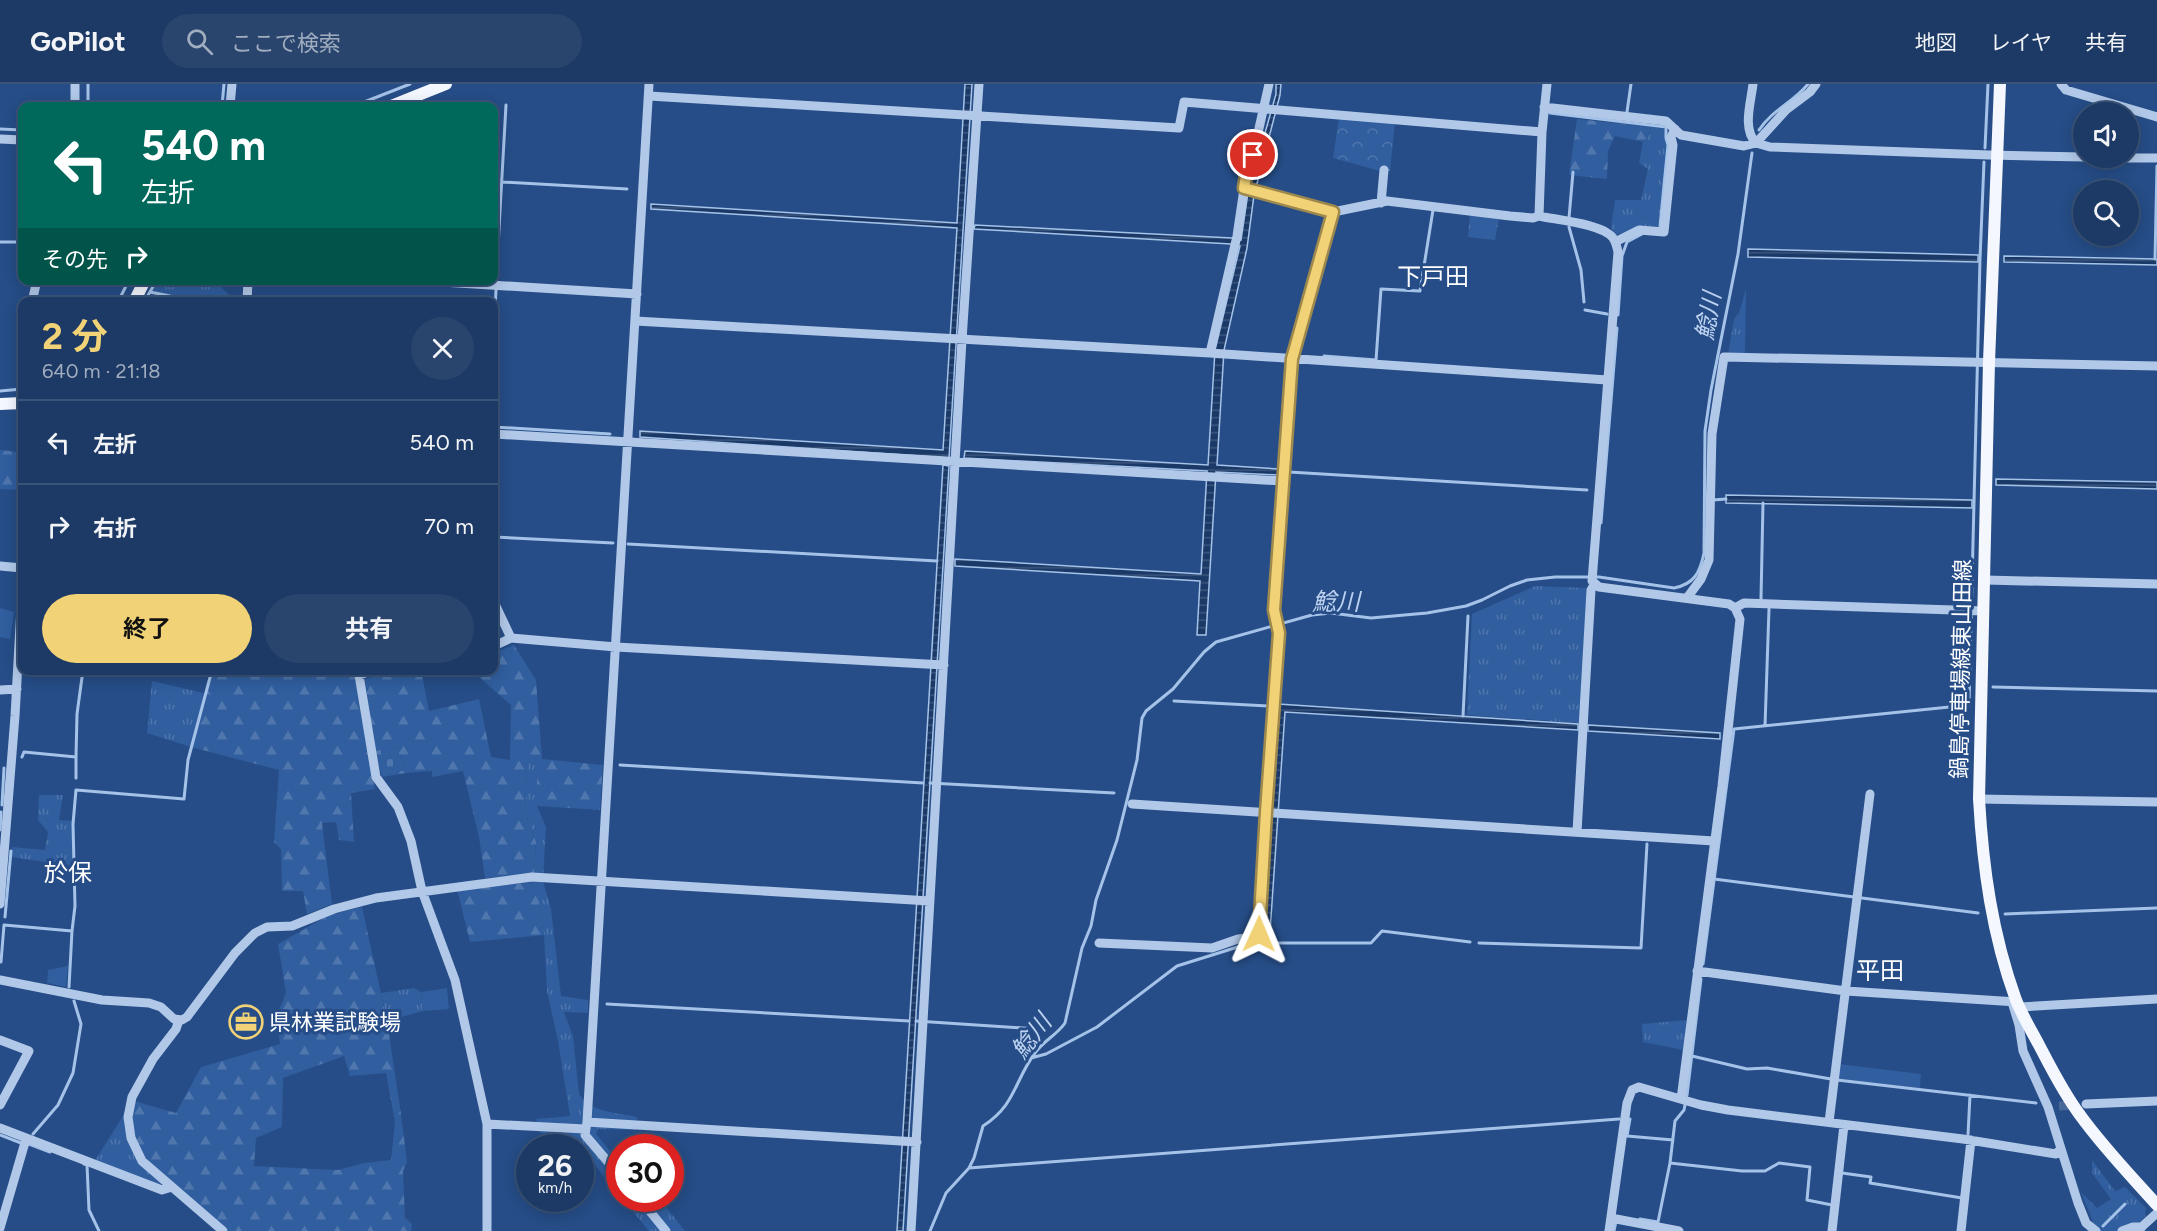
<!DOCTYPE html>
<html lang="ja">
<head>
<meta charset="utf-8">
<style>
  :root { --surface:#1c3a65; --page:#29456e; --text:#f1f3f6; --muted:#a0adbf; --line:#3a5479; --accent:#f2d276 }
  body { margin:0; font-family:Figtree,"Noto Sans JP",sans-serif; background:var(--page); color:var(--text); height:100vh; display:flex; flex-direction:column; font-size:22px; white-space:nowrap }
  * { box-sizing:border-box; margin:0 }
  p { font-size:20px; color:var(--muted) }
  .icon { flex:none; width:33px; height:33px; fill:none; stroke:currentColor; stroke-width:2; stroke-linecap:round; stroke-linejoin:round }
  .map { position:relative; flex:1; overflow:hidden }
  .details { position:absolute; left:18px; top:213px; width:480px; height:378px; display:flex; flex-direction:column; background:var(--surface); border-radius:12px; box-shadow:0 3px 15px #0003,0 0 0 2px var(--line) }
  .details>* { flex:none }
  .top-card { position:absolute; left:18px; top:18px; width:480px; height:183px; border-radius:12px; box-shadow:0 3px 15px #0003,0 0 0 2px var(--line); background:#00695c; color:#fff; overflow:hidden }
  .tools { position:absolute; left:2073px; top:18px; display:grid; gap:12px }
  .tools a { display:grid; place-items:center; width:66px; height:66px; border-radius:50%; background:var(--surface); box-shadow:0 3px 15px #0003,0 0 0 2px var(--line); font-size:30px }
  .speed { position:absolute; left:516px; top:1050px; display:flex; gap:12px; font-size:30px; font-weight:700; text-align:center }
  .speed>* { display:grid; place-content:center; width:78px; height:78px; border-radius:50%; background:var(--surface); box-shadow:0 3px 15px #0003,0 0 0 2px var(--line); line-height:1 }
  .speed small { font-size:15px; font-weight:400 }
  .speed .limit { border:9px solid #d22; background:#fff; color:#111 }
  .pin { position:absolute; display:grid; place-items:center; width:51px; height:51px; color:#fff; margin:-26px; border:3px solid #fff; border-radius:50%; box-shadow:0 2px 6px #0007 }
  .me { position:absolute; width:66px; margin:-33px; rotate:1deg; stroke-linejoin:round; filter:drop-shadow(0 0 4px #0008) }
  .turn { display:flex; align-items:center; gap:21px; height:126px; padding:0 24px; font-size:27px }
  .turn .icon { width:78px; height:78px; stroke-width:2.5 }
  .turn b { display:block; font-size:42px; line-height:51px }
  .then { display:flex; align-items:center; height:57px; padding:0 24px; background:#0003; gap:12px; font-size:22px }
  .round { display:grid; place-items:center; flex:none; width:63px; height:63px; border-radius:32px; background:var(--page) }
  .headline { display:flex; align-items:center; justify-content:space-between; height:102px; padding:0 24px }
  h1 { font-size:36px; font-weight:700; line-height:45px; color:var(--accent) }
  .cta { display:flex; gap:12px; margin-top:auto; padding:12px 24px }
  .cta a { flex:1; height:69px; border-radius:36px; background:var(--accent); color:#111; font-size:24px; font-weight:700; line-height:69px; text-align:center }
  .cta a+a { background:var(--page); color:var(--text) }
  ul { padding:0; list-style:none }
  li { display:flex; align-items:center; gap:18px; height:84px; padding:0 24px; border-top:2px solid var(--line) }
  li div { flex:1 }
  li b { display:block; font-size:22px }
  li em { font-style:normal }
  header { display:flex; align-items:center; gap:36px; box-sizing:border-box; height:84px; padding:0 30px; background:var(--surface); border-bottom:2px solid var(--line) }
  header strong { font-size:28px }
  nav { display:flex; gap:33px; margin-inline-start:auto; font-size:21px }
  .search { width:420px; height:54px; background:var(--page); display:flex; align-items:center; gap:15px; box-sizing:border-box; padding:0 21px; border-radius:33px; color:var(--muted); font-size:22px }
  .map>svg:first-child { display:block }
</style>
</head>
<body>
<header>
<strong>GoPilot</strong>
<div class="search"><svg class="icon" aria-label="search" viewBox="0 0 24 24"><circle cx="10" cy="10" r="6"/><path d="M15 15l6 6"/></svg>ここで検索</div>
<nav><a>地図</a><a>レイヤ</a><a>共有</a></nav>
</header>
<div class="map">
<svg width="2157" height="1147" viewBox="0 0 2157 1147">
  <defs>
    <pattern id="grass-tufts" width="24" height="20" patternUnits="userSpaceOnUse" patternTransform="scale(1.5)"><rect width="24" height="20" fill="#305e9e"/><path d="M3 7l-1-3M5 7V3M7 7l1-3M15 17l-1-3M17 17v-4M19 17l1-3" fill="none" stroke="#4f76ad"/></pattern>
    <pattern id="forest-firs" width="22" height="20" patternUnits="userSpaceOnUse" patternTransform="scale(1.5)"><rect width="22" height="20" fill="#305e9e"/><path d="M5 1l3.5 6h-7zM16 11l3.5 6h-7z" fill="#4f76ad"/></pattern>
    <pattern id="cemetery-stones" width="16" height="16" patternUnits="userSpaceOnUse" patternTransform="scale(1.5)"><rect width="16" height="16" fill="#305e9e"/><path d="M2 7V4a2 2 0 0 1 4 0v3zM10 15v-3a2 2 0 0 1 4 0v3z" fill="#4f76ad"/></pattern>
    <pattern id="park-crowns" width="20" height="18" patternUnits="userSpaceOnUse" patternTransform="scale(1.5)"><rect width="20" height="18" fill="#305e9e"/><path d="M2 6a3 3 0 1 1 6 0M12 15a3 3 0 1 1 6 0" fill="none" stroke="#4f76ad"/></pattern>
    <pattern id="water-rules" width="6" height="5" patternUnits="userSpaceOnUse" patternTransform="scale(1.5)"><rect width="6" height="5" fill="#1b3967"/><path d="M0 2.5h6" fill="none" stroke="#3d577e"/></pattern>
  </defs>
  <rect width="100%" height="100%" fill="#264d87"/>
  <path fill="url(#grass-tufts)" d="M1652,43l12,2 4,19 -10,79h-19l-23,8 -5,-8 4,-27h26l7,-31 -9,-6 4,-21z
    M1470,130l29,4 -4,22 -27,-3z
    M160,196l55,1 20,20h-64v-6l-18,-4z
    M1746,205l-1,65h-17l6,-35 5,-6z
    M1535,502l52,2 -8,135 -112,-8 5,-101z
    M152,597l52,12 -13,54 -44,-14z
    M527,678l10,2v42l9,21 -3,54 8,28 10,87 27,4v13l-24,-1 9,24 6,58c11,18 39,19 58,23l-1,13 -38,-1 -2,5 23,28v33l-45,-56 -34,-6 -4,-14 34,-3 -12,-75 -11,-50 -3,-56 -10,-62 2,-31 -11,-31z
    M39,711h24l-4,25 13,1 1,45 -62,-9 1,-10 33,3 3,-18 -10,-12z
    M414,904l7,4 2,19 -36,10 -6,-28z
    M1688,936l-5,30 -40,-8 -1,-18z
    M125,1029l37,69 -2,3 -66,-23z
    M2092,1076l23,31 10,-4 21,21 -1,9 -15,14h-44l7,-9 -12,-30 16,16 14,-9 -19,-26z
    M622,1115h29l2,2 1,-2h6l25,32h-36z"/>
  <path fill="url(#forest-firs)" fill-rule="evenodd" d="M1577,35l75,8 -9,15 -28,-6 -7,15 -1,28 -38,-4z
    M0,366l20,2v38l-20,-1z
    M514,561l22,35 6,79 61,6 -3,45 -63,-4v-42l-10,-1 -2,48 11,31 -2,31 -49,5 -6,-41 -16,-66 -31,6v-6l-26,2 -8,-26 -30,6 7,36 -24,4 3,49 -15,-2 -3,-18 -14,1 10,81 -25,10 -4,-23h-21l-1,-42 -7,-7 5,-72 -88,-23 20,-76h143l8,51 9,1 -6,-44 28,-8 28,-1 8,41 50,-12 12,58 19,3 1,-55 -32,-28 -2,-6 17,-1v-17z
    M536,798l8,53 -74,7 -13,-53z
    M362,823l25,114 14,93 6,48 -4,9 2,47 7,6 -1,7h-183l-84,-73 -10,-22 -2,-18 2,-17 42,12 25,-46 79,-23 -4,-27 10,-24 -8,-49 51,-29zM344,972l6,20 36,-3 9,49 -4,38 -27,3 -26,7 -84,-4 2,-28 26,-11 1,-49z"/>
  <path fill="url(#cemetery-stones)" d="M398,663l8,26 -24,4 -7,-26z"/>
  <path fill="url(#park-crowns)" d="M1339,34l56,5 -5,48h-10l-47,-13z"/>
  <path fill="#305e9e" d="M0,524l14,4 -4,27 -10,-2z
    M68,882l-2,21 -19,-4 1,-13z
    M447,904l2,21 -26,2 -2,-19z
    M1839,980l82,10 -1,14 -82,-9z"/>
  <path fill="url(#water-rules)" stroke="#a5c3e9" stroke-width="1.5" d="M965,0h7l-23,374 -309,-21v-6l303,19 14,-222 -306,-19v-5l306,19z
    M1276,0h5l-1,11 -26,100 -7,53 -23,102 -7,115 61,4v6l-62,-3 -10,163h-9l3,-54 -245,-15v-7l246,15 6,-103 -243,-13 1,-7 243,14 7,-115 25,-104 -9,-2 -257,-15 1,-4 257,13 9,2 7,-47 28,-99z
    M1748,165l230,6v7l-230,-5z
    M2004,172l153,3v6l-153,-3z
    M943,381l6,1 -46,765h-6z
    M1996,395l161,3v7l-161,-4z
    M1726,411l246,5v8l-246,-5z
    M1278,620l300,20v6l-293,-18 -15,220 -7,-1z
    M1588,641l132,8v6l-132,-8z"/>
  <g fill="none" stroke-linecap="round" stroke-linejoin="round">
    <path stroke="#a5c3e9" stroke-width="3" d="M88,0v22
      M222,22l2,-22
      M354,22l56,-22
      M1627,28l4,-28
      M1550,29l116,14v11l2,7 -8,81
      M0,45l22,1
      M1759,46c14,-21 35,-28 49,-46
      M1985,64l3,-64
      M502,98l125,7
      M1569,134l4,-46
      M1569,143l12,43 3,32
      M0,158h22
      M2155,175l2,-93
      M496,198l10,-177
      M150,208l20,4v6
      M118,218l11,-22
      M144,218l13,-22
      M1585,226l22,4
      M1618,231l4,-59 5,-14 15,-8
      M494,243l2,-37
      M1324,272l52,4 5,-71 39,2 13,-81
      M0,307l22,-2
      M494,343l116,7
      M1289,388l298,18
      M1713,416l13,-1
      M1601,439l16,-195
      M494,453l119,6
      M628,460l309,17
      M1761,515l2,-96
      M1993,603l164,4
      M1174,617l94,5
      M1463,632l5,-100
      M1765,642l4,-117
      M22,673l2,-5 52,5 1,-43 6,-44
      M76,673v21
      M620,681l303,18
      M930,699l184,10
      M2,721l2,-37
      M0,746l1,-18
      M1714,795l140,18
      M1862,814l116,15
      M2005,830l152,-6
      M5,833l6,-66
      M1274,859h97l11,-12 88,11
      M1479,859l162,5 6,-104
      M1,878l3,-37 68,6
      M1703,880l31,-235 235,-24 11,-446 4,-97
      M69,903l3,-56 3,-25 -2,-82 3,-34 108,9 4,-39 24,-90
      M607,920l302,17
      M916,937l121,8
      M1692,972l55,13 20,-1 64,11
      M1031,974l15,-4 51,-27 80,-61 64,-20 21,-4
      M1837,996l199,23
      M1630,1035l-3,17 46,4
      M33,1050l25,-29 15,-32 8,-49 -7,-23
      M0,1051l21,8
      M1968,1051l2,-40
      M29,1060l21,8
      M1670,1079l72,8h23l14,-8 31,4 -3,33 25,5
      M84,1080l3,1 2,45 10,21
      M969,1084l650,-49
      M1842,1089l29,4 -1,6 92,15v-2
      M1640,1135l18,3 12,-59 5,-42 9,-11 3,-15 14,-116
      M2103,1142l22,-22
      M930,1147l16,-38 23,-25 5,-10 9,-32c33,-21 31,-45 52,-73 8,-12 22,-18 30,-30l17,-75 9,-22 5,-26 21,-60 20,-80 5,-42 4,-7 27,-22 31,-37 12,-10 96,-27 19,-2 40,5 56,-5 39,-7 16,-6 28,-14 17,-6 28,-3h44l75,11c20,-4 26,-15 30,-35l1,-122 6,-41 27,-136 14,-101
      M1614,1147l2,-10"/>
    <path stroke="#476899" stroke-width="9" stroke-dasharray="9 4.5" stroke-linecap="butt" d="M2059,1022l18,-1"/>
    <path stroke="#b1c8e8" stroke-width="9" d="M1753,0c-2,18 -11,45 3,59
      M2061,0l5,6 91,27
      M649,12l530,32 5,-26 358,30
      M75,22v-22
      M230,22l2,-22
      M1544,23l122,14 15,14 63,11 12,-3 14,4 219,8 95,2
      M0,55l22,1
      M1756,59l30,-33 24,-18 6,-8
      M2127,74h30
      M1244,104l89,24 54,-11 123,15 23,2 6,-2c18,4 64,8 74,22 3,4 4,9 5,14l-26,329 7,6 130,17 6,4 5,11 -18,167 -41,313
      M1381,119l3,-33
      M1539,132l3,-84 5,-48
      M1615,158l24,-12 25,2 9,-87 -2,-8 4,-8
      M409,196l228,14
      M32,218l5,-22
      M247,218l1,-22
      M635,237l575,32 397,27
      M1210,269l27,-117 10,-67 6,-14 16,-71
      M494,350l788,47 -8,129 5,23 -21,297 1,4 11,6
      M1282,397l10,-122 41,-147
      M0,482l22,2
      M1985,496l172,4
      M1687,514l14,-19 8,-19 3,-126 12,-77 433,9
      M494,518l17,36
      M1735,524l9,-5 240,8
      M494,562l17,-8 105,9 328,18
      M375,586l-16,5 17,102 22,30 13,34 11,50 33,89 32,144v107
      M0,606l17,-1
      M1979,715l178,3
      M1132,720l582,37
      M1577,748l14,-242 3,-5
      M0,820l15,-188 7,-126
      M1099,859l113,5 26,-9 17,-2 4,-3
      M1697,887l149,20 171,11
      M0,896l102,20 47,3 12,4 13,12 8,1 5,-3 48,-64 20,-20 12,-6 25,-1 42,-17 42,-11 156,-21 398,24
      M2012,918l7,23 4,26 25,56 30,96 8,20 10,8
      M2020,923l137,-8
      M179,936l-3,9 -23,30 -21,38 -4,20 3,21 11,23 81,70
      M0,956l29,11 -29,54
      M2086,1020l71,-3
      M587,1038l330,20
      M1829,1038l41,-328
      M487,1040l98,5
      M0,1044l162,62 10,-3
      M620,1092l-35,-41 2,-13 62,-1038
      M639,1114l27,33
      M1611,1134l68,13
      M0,1144l26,-89
      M911,1147l51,-891 17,-256
      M1609,1147l18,-128 5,-13 7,-3 62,18 27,5 235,29 93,15 4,-5
      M1832,1147l12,-106
      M1961,1147l10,-91
      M2122,1147l11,-4h9
      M2137,1147l20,-18"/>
    <path stroke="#f4f7fe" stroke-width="12" d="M2000,0l-11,278 -10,437c4,69 13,135 37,201 6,15 15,30 23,45 12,23 25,49 41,70 23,32 51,61 77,90
      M391,22l55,-22
      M134,218l11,-22
      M0,320l22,-1"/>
  </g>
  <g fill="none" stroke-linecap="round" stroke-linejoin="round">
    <g stroke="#9d884d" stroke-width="15">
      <path id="route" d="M1253,71l-6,14 -3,19 89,24 -41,147 -18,251 5,23 -13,179 -7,122"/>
    </g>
    <use href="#route" stroke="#f2d276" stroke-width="10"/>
  </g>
  <defs>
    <g id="office-ring" transform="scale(1.725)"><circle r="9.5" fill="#264d87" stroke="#f2d276" stroke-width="1.5"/><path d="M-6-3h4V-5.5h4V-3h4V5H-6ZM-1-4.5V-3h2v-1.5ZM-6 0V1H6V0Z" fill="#f2d276"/></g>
  </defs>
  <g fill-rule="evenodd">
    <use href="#office-ring" x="246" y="938"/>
  </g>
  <g text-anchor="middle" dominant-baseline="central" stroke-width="6" stroke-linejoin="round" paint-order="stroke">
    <g font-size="22" fill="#fff" stroke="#264d87">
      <text transform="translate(1961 585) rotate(-89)">鍋島停車場線東山田線</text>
    </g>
    <g font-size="22" fill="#fff" stroke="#264d87" text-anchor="start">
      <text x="269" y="938">県林業試験場</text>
    </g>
    <g font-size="24" fill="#fff" stroke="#264d87">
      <text x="1433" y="192">下戸田</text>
      <text x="68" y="788">於保</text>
      <text x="1880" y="886">平田</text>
    </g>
    <g font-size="24" font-style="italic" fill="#bdd2f0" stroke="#264d87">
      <text transform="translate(1708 232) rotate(-80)">鯰川</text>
      <text x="1336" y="517">鯰川</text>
      <text transform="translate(1031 952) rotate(-52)">鯰川</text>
    </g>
  </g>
</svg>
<div class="tools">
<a><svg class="icon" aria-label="sound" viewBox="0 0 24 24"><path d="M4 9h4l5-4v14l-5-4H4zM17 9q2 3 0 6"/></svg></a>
<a><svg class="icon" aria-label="search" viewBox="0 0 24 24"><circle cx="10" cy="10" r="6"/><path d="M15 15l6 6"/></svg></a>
</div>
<div class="speed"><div>26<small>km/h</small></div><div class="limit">30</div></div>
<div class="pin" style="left:1253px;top:71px;background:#d93025"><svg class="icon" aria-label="arrive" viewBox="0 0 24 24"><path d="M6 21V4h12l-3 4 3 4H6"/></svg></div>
<svg class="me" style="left:1259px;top:850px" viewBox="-20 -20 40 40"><path d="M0-17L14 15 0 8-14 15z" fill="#f2d276" stroke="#fff" stroke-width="4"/></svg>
<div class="top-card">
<div class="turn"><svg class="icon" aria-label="left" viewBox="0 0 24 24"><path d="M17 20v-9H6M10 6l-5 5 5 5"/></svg><div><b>540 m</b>左折</div></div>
<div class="then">その先<svg class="icon" aria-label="right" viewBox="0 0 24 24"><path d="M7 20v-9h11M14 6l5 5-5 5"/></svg></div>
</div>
<section class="details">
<div class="headline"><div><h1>2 分</h1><p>640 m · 21:18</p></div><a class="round"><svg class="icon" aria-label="close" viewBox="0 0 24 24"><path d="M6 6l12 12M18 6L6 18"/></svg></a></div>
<ul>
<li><svg class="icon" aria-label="left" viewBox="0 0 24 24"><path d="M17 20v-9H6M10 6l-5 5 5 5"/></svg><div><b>左折</b></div><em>540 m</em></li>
<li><svg class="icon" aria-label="right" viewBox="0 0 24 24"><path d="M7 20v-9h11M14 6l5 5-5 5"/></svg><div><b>右折</b></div><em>70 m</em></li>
</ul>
<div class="cta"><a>終了</a><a>共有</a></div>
</section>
</div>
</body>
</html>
